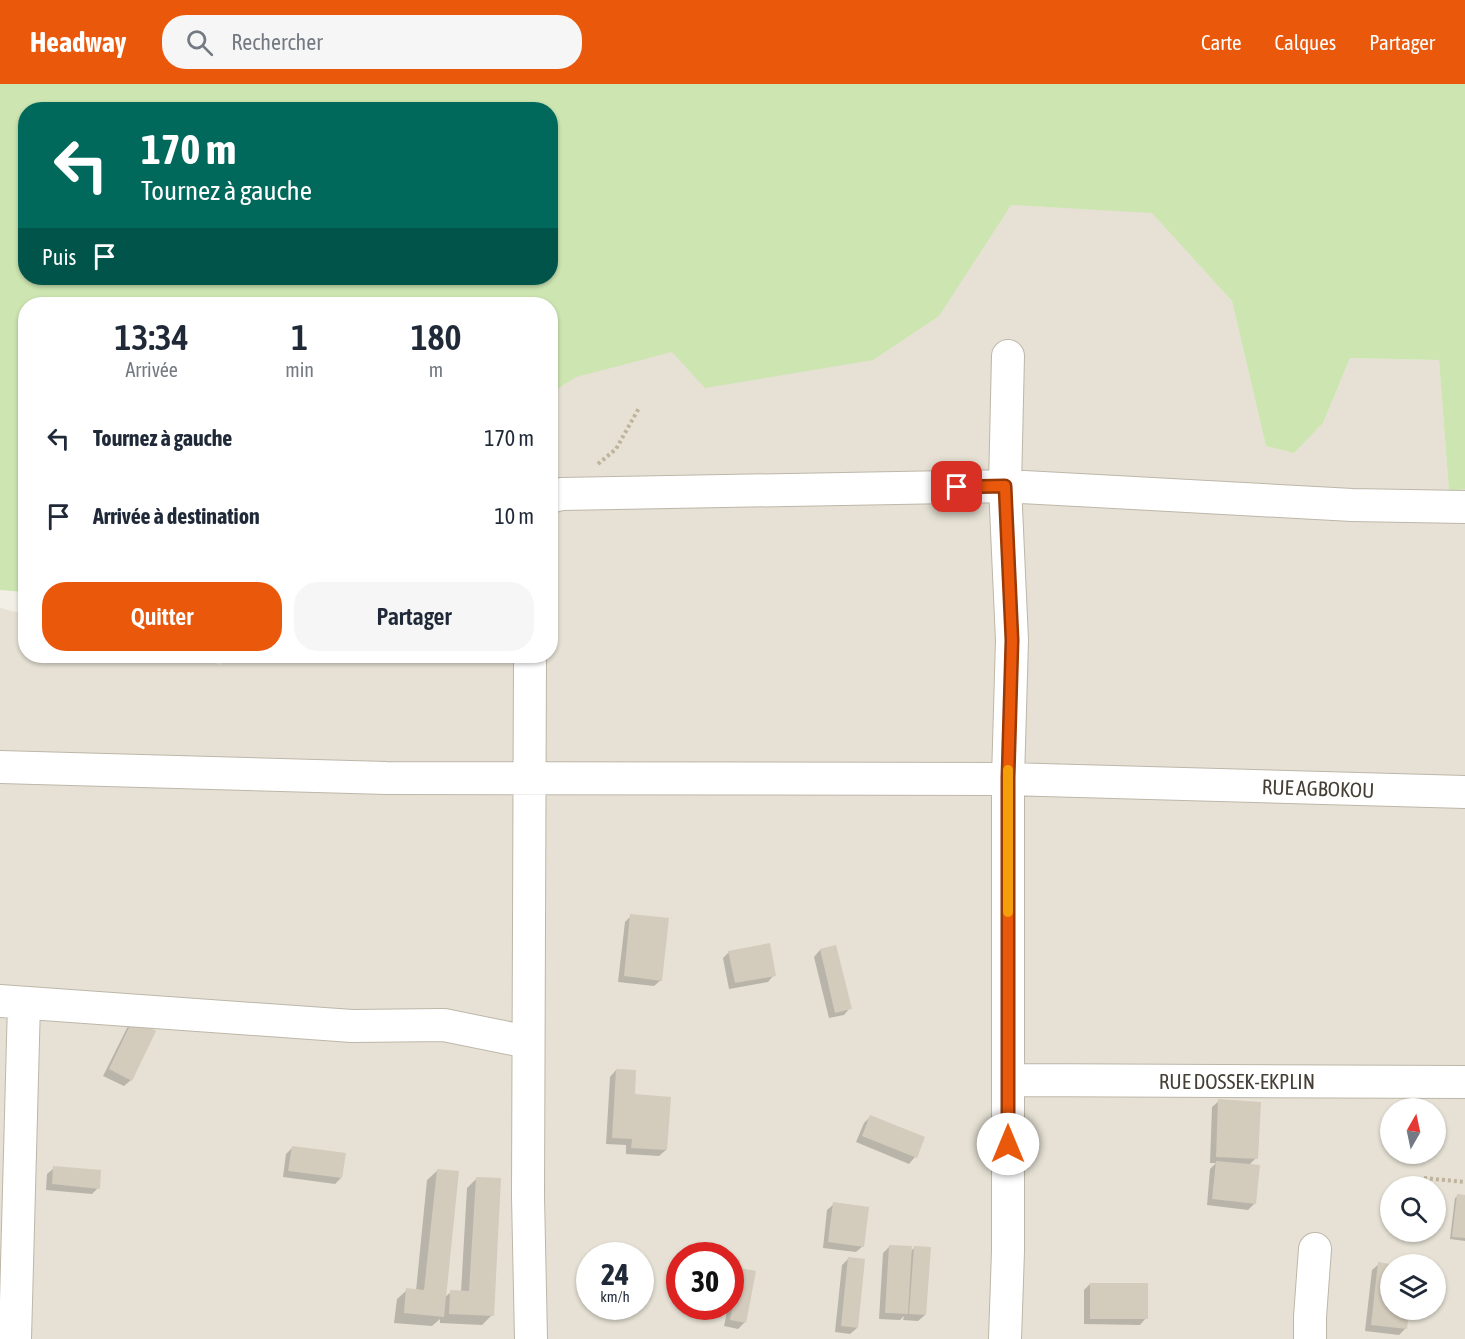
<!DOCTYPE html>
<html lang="fr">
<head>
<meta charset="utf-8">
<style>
  :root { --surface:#fff; --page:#f6f6f7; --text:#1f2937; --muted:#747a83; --accent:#ea580c }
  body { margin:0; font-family:"Asap Condensed",sans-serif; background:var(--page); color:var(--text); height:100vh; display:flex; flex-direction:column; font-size:22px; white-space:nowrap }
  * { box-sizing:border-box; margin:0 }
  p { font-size:20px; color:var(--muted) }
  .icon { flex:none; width:33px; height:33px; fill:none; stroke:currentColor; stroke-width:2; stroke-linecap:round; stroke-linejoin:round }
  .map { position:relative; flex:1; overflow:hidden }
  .panel { position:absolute; left:18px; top:213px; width:540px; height:366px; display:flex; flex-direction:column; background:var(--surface); border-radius:24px; box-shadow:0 2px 4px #0004 }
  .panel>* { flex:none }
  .banner { position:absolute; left:18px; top:18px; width:540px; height:183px; border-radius:24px; box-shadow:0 2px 4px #0004; background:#00695c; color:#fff; overflow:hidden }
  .needle { width:39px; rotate:9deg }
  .tools { position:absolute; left:1380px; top:1014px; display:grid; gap:12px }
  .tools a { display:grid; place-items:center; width:66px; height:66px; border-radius:50%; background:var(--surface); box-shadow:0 2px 4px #0004; font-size:30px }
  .speed { position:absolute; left:576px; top:1158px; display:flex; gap:12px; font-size:30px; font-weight:700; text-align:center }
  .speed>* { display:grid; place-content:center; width:78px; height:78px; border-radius:50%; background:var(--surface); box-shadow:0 2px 4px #0004; line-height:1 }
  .speed small { font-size:15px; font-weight:400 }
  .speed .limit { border:9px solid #d22; background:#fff; color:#111 }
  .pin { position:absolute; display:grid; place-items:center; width:51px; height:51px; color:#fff; margin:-26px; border-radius:12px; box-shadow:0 3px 9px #0006 }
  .me { position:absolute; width:66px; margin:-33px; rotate:0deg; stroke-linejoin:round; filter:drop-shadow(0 0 4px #0008) }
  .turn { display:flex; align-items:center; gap:21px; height:126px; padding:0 24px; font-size:27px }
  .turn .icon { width:78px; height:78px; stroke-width:2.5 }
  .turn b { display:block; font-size:42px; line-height:51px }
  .then { display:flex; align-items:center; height:57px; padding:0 24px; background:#0003; gap:12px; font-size:22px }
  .eta { display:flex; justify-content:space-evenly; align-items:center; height:102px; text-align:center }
  .eta b { font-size:36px; font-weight:600; line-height:42px }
  .primary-button { display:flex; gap:12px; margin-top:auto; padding:12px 24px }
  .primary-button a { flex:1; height:69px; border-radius:24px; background:var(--accent); color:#fff; font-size:24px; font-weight:600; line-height:69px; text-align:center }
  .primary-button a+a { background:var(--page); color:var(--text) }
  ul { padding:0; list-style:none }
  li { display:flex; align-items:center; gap:18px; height:78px; padding:0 24px }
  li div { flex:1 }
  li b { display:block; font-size:22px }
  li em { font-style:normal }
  header { display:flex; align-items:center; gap:36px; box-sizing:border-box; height:84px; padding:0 30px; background:var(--accent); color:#fff }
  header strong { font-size:28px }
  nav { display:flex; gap:33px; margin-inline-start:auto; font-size:21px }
  .search { width:420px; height:54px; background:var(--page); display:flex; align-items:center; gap:15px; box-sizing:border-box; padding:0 21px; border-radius:24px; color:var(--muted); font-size:22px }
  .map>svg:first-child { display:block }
</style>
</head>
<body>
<header>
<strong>Headway</strong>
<div class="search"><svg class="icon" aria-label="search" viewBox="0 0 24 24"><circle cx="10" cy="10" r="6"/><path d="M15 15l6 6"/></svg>Rechercher</div>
<nav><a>Carte</a><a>Calques</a><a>Partager</a></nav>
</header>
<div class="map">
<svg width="1465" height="1255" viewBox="0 0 1465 1255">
  <rect width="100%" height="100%" fill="#f2efe6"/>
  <path fill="#e6e1d4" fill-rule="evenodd" d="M1011,121l141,7 80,89 34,145 28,7 29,-30 27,-65 89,2 10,131 16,-2v850h-1465v-731l25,6 1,42h159l37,9v-9h328v-296zM1390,1024h46v46h-46zM1390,1102h46v46h-46zM590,1172h50v50h-50zM680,1172h50v50h-50zM1390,1180h46v46h-46z"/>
  <path fill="#cce5b1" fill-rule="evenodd" d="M0,0h1465v405l-16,2 -10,-131 -89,-2 -27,65 -29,30 -28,-7 -34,-145 -80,-88 -141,-8 -72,111 -66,44 -168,28 -33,-36 -96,25 -25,16 -1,-89h-524l-1,288 -25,-2zM26,26h524v168h-524z"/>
  <path fill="#0003" d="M631,832l30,64 -7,6 -36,-4 7,-60z
    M835,863l15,61 -6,7 -15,3 -15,-61 6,-7z
    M729,868l45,23 -6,7 -39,7 -6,-31z
    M133,937l-2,59 -7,6 -21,-10 24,-48z
    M616,986l50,80 -7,6 -33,-2v-9l-20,-1 4,-67z
    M1219,1017l37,57 -7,7 6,38 -7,7 -41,-5 3,-36 6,-6h-6l2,-56z
    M871,1032l44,41 -6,7 -53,-22 8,-19z
    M292,1064l49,30 -6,6 -52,-7 3,-23z
    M54,1084l44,20 -6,6 -46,-4 1,-16z
    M437,1087l7,127 7,-6h10l6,-104 10,-10 15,137 -10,10 -42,-2v-4l-8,7 -38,-3 3,-24 10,-9 9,1 11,-111z
    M1458,1112h7v45l-15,-2 5,-41z
    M834,1120l29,42 -7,6 -33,-4 4,-38z
    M890,1162l20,6 5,-5 10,68 -7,6 -15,-1 1,-4 -4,4 -21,-1 4,-66z
    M730,1175l5,16 5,-5 4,53 -6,6 -14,-3 4,-20h2z
    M848,1175l9,69 -7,6 -15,-2 7,-67z
    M1379,1180l11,1v45h18l-3,19 -6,6 -34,-4 7,-61z
    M1090,1200l56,34 -6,7 -56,-1v-34z
    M709,1222h16l-3,4z"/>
  <path fill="#d3cbbc" d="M630,830l39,4 -7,63 -38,-5z
    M770,859l6,33 -41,7 -7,-32z
    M836,861l16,64 -17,4 -15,-64z
    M133,935l23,12 -24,50 -23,-12z
    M616,985l20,1 -1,24 36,3 -4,53 -36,-2 1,-9 -20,-1z
    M1218,1015l43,3 -3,57 -42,-2z
    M870,1031l55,22 -8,21 -55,-22z
    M292,1062l54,7 -4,25 -54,-7z
    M1216,1077l44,4 -4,39 -44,-5z
    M53,1082l48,4 -1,19 -48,-5z
    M437,1085l22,2 -15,146 -40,-4 2,-25 18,2z
    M476,1093l25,1 -7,138 -45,-2 1,-24 19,1z
    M1457,1110l8,1v43l-13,-1z
    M833,1118l36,5 -5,40 -36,-5z
    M889,1161l23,1 -4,68 -23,-1z
    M914,1162l17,1 -5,68 -17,-1z
    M730,1173l10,3 -9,37h-1z
    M848,1173l17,2 -7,69 -17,-2z
    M1378,1178l12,2v46h19l-2,19 -36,-4z
    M740,1184l16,3 -10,52 -16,-3z
    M1090,1199h58v36h-58z"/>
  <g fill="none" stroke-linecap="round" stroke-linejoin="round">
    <g stroke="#bdb7a9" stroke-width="34">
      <path id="street" d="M550,413l11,-3 444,-8 347,19 113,2
        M530,572l-2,540 3,143
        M0,683l386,11 622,1 457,13
        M0,917l352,25 92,-1 84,17
        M1008,996l457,2
        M15,1255l9,-336
        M1005,1255l3,-88v-472l4,-139 -7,-154 3,-130
        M1310,1255v-22l5,-68"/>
    </g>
    <path stroke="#beb39b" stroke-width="4" stroke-dasharray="3 3" stroke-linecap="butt" d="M598,380l18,-15 23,-41
      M1424,1094l41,4"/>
    <use href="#street" stroke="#fff" stroke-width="32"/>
  </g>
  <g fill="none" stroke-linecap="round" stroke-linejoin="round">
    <g stroke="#983908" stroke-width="15">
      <path id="route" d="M957,403l48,-1 7,154 -4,138v366"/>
    </g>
    <use href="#route" stroke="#ea580c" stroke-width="10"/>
    <path stroke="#f59e0b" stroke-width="10" d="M1008,828v-142"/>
  </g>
  <g text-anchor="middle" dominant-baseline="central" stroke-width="5" stroke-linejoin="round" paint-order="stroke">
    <g font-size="21" fill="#453f36" stroke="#fff">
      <text transform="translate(1318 704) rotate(2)">RUE AGBOKOU</text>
      <text x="1237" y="997">RUE DOSSEK-EKPLIN</text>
    </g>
  </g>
</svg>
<div class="tools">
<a><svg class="needle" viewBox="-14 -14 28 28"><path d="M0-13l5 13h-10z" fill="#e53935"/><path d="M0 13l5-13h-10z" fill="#747a83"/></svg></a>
<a><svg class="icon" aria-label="search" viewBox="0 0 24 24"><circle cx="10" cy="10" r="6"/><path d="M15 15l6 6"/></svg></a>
<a><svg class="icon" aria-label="layers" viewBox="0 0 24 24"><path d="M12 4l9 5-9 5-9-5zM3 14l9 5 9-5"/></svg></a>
</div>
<div class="speed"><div>24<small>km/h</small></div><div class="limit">30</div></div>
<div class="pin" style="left:957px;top:403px;background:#d93025"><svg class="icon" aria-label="arrive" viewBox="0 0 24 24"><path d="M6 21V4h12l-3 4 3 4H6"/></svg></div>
<svg class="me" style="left:1008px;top:1060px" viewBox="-20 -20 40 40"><circle r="19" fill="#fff"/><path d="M0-13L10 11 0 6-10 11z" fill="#ea580c"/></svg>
<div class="banner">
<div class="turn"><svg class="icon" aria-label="left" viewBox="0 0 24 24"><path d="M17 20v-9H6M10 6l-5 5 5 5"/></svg><div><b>170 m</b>Tournez à gauche</div></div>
<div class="then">Puis<svg class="icon" aria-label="arrive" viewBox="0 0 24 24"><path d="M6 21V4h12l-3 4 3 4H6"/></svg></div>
</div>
<section class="panel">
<div class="eta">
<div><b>13:34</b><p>Arrivée</p></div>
<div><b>1</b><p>min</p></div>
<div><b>180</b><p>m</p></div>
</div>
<ul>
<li><svg class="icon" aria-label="left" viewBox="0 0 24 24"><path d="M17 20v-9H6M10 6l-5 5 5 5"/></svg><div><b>Tournez à gauche</b></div><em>170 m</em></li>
<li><svg class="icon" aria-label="arrive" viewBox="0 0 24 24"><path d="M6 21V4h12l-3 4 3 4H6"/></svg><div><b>Arrivée à destination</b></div><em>10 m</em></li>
</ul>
<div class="primary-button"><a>Quitter</a><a>Partager</a></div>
</section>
</div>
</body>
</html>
